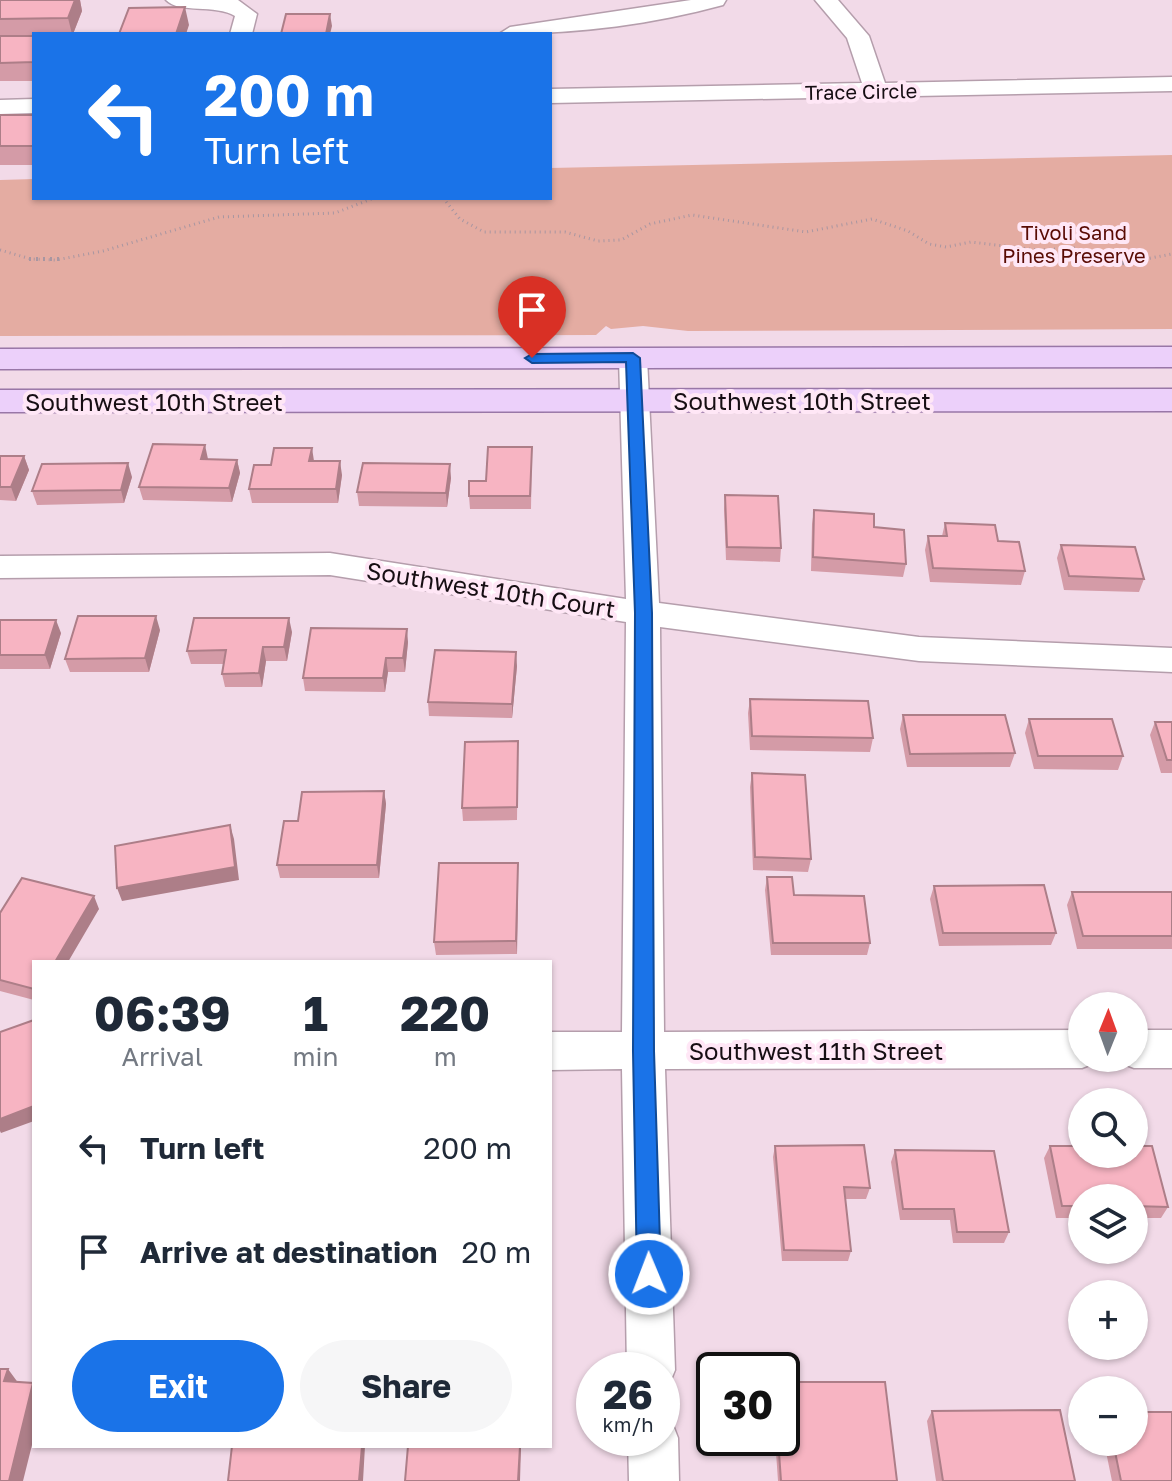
<!DOCTYPE html>
<html lang="en">
<head>
<meta charset="utf-8">
<style>
  :root { --surface:#fff; --page:#f6f6f7; --text:#1f2937; --muted:#747a83; --accent:#1a73e8 }
  body { margin:0; font-family:"Golos Text",sans-serif; background:var(--page); color:var(--text); height:100vh; display:flex; flex-direction:column; font-size:30px; white-space:nowrap }
  * { box-sizing:border-box; margin:0 }
  p { font-size:26px; color:var(--muted) }
  .icon { flex:none; width:44px; height:44px; fill:none; stroke:currentColor; stroke-width:2; stroke-linecap:round; stroke-linejoin:round }
  .map { position:relative; flex:1; overflow:hidden }
  .drawer { position:absolute; left:32px; top:960px; width:520px; height:488px; display:flex; flex-direction:column; background:var(--surface); border-radius:0px; box-shadow:0 2px 6px #0004 }
  .drawer>* { flex:none }
  .guide { position:absolute; left:32px; top:32px; width:520px; height:168px; border-radius:0px; box-shadow:0 2px 6px #0004; background:#1a73e8; color:#fff; overflow:hidden }
  .needle { width:52px; rotate:1deg }
  .controls { position:absolute; left:1068px; top:992px; display:grid; gap:16px }
  .controls a { display:grid; place-items:center; width:80px; height:80px; border-radius:50%; background:var(--surface); box-shadow:0 2px 6px #0004; font-size:40px }
  .speed { position:absolute; left:576px; top:1352px; display:flex; gap:16px; font-size:40px; font-weight:700; text-align:center }
  .speed>* { display:grid; place-content:center; width:104px; height:104px; border-radius:50%; background:var(--surface); box-shadow:0 2px 6px #0004; line-height:1 }
  .speed small { font-size:20px; font-weight:400 }
  .speed .limit { border:4px solid #111; border-radius:12px; background:#fff; color:#111 }
  .pin { position:absolute; display:grid; place-items:center; width:68px; height:68px; color:#fff; margin:-82px -34px; border-radius:50% 50% 50% 0; rotate:-45deg; box-shadow:0 0 8px #0007 }
  .pin .icon { rotate:45deg }
  .me { position:absolute; width:88px; margin:-44px; rotate:359deg; stroke-linejoin:round; filter:drop-shadow(0 0 6px #0008) }
  .turn { display:flex; align-items:center; gap:28px; height:168px; padding:0 40px; font-size:36px }
  .turn .icon { width:104px; height:104px; stroke-width:2.5 }
  .turn b { display:block; font-size:56px; line-height:68px }
  .eta { display:flex; justify-content:space-evenly; align-items:center; height:136px; text-align:center }
  .eta b { font-size:48px; font-weight:700; line-height:56px }
  .primary-button { display:flex; gap:16px; margin-top:auto; padding:16px 40px }
  .primary-button a { flex:1; height:92px; border-radius:48px; background:var(--accent); color:#fff; font-size:32px; font-weight:700; line-height:92px; text-align:center }
  .primary-button a+a { background:var(--page); color:var(--text) }
  ul { padding:0; list-style:none }
  li { display:flex; align-items:center; gap:24px; height:104px; padding:0 40px }
  li div { flex:1 }
  li b { display:block; font-size:30px }
  li em { font-style:normal }
  .map>svg:first-child { display:block }
</style>
</head>
<body>
<div class="map">
<svg width="1172" height="1481" viewBox="0 0 1172 1481">
  <rect width="100%" height="100%" fill="#f2dae8"/>
  <path fill="#e4aca2" d="M1172,155v174l-484,2 -45,-5 -32,3 -5,-3 -10,9 -596,1v-156l34,-1v19h516v-30z"/>
  <g fill="none" stroke-linecap="round" stroke-linejoin="round">
    <g stroke="#b59eac" stroke-width="3">
      <path id="minor" d="M166,0h72l19,14 -5,20h-22l5,-18c-19,-12 -56,-2 -69,-16z
        M691,0h35l-3,5c-73,20 -150,29 -224,29l11,-7z
        M815,0h23l31,36 16,47 287,-6v14l-622,12v-14l312,-6 -15,-45z
        M34,99v14l-34,1v-14z
        M633,349l10,3 4,6 12,245 260,34 253,11v24l-253,-11 -259,-34 4,405 418,-2v28h17l-2,4 -15,6 -417,1 10,301 -7,17 -6,3v-20h-35l-5,-301 -72,1v-38h72l4,-410 -296,-47 -330,3v-22l330,-3 296,46 -7,-241 4,-6z
        M1134,1030h38v38h-38l-15,-6 -2,-4h17z
        M662,1417l9,3 7,18 1,43h-50l-1,-43h34z"/>
    </g>
    <g stroke="#9977a7" stroke-width="3">
      <path id="primary" d="M1172,347v20l-1172,2v-20z
        M1172,389v22l-1172,1v-22z"/>
    </g>
    <path stroke="#a896a1" stroke-width="3" stroke-dasharray="1 4" stroke-linecap="butt" d="M443,198l17,21 24,13h81l33,9 23,-1 29,-16 42,-9 114,17 66,-13 36,12 21,13 17,3 25,-5 67,8 38,-2 30,13
      M0,250l31,9 25,1 47,-9 116,-34 116,-4 39,-15
      M1135,261l37,-7"/>
    <path stroke="#a896a1" stroke-width="4" stroke-dasharray="2 5" stroke-linecap="butt" d="M29,259h34
      M1103,259l10,6 33,-6"/>
    <use href="#minor" fill="#fff" fill-rule="evenodd"/>
    <use href="#primary" fill="#ecd0fa" fill-rule="evenodd"/>
  </g>
  <path fill="#d49ba7" d="M0,0h80l2,11 -9,23h-39v47h-34z
    M0,115h34v50h-34z
    M532,447l-1,62h-61l-1,-13z
    M0,456h24l5,14 -13,31 -16,-1z
    M208,459l29,1 3,13 -8,29 -89,-2 -4,-13z
    M314,461l28,14 -4,28h-86l-3,-14 22,-24z
    M132,477l-8,26 -87,2 -5,-14z
    M451,478l-4,29 -88,-1 -2,-14z
    M725,495l56,53 -1,14 -54,-2 -2,-51z
    M814,510l60,17 32,37 -3,13 -92,-6 1,-47z
    M945,523l53,18 27,30 -4,14 -91,-3 -5,-32 3,-14h14z
    M1061,545l83,34 -5,13 -75,-2 -7,-32z
    M0,620l61,13 -11,36h-50z
    M160,630l-11,42h-79l-5,-13z
    M292,632l-5,29h-21l-4,26h-37l-3,-13 2,-10h-33l-4,-13z
    M408,642l-3,30h-17l-3,20 -80,-1 -2,-13z
    M517,666l-5,52 -83,-2 -1,-14z
    M750,699l123,39 -3,14 -120,-2 -2,-37z
    M903,715l112,38 -5,14h-103l-7,-38z
    M1029,719l94,37 -5,14 -84,-1 -9,-36z
    M1155,722h17v51h-11l-11,-38z
    M518,741l-1,79 -54,1 -1,-13z
    M752,773l59,86 -3,13 -55,-2 -3,-83z
    M384,791l2,13 -7,74h-99l-3,-13 21,-44z
    M518,876l-1,78 -81,1 -2,-13z
    M767,877l103,66 -3,12h-96l-6,-65z
    M934,886l122,47 -5,12 -112,1 -9,-47z
    M1072,892h100v57h-95l-10,-44z
    M99,909l-65,53v38l-34,-9v-78z
    M775,1146l95,42 -4,11h-21l6,52 -3,10h-66l-9,-104z
    M1050,1146l118,61 -7,11h-27v-20h-52v20h-26l-12,-60z
    M895,1150l114,82 -5,11h-51l-3,-23h-50l-9,-58z
    M932,1411l143,70h-139l-9,-60z
    M775,1438h7l115,43h-119z
    M1104,1442h30l38,39h-60z"/>
  <path fill="#ad7e88" d="M75,0h5l2,11 -9,23h-1l-4,-16z
    M185,7l4,18 -3,9h-10z
    M330,14l2,12 -2,8h-4z
    M205,445l3,14 -4,14 -3,-14z
    M312,448l2,13h-5z
    M24,456l5,14 -13,31 -5,-14z
    M237,460l3,13 -8,29 -3,-14z
    M340,461l2,14 -4,28 -2,-14z
    M128,463l4,14 -8,26 -3,-13z
    M450,464l1,14 -4,29 -1,-14z
    M156,616l4,14 -11,42 -4,-14z
    M289,618l3,14 -5,29 -3,-14z
    M56,620l5,13 -11,36 -5,-14z
    M407,629l1,13 -3,30 -2,-14z
    M263,647l3,14 -4,26 -3,-14z
    M516,652l1,14 -5,52v-14z
    M386,658l2,14 -3,20 -2,-14z
    M384,791l2,13 -7,74 -2,-13z
    M230,825l4,14 5,41 -117,21 -5,-13z
    M518,863v13l-1,78 -1,-13z
    M94,896l5,13 -31,53h-13z
    M34,1106v15l-33,12 -1,-2v-12z
    M8,1369l11,15 -15,-3z
    M33,1383l1,54 -11,44h-14z
    M362,1446h3l-2,35h-4z
    M520,1446h1l-1,35h-2z"/>
  <path fill="#f7b4c2" stroke="#ad7e88" stroke-width="2" d="M0,0h75l-7,18 -68,1z
    M185,7l-9,27h-57l10,-26z
    M286,14h44l-4,20h-45z
    M0,36h34v26l-34,1z
    M0,115h34v31h-34z
    M153,444l52,1 -4,14 36,1 -8,28 -90,-1z
    M488,447h44l-2,49h-61v-15h17z
    M274,448h38l-3,13h31l-4,28h-87l5,-24h17z
    M0,456h24l-13,31h-11z
    M128,463l-7,27 -89,1 10,-27z
    M363,463l87,1 -4,29 -89,-1z
    M725,495l53,1 3,52 -54,-1z
    M814,510l60,4v13l30,3 2,34 -93,-7z
    M945,523l50,2 3,16 21,1 6,29 -92,-3 -5,-32h19z
    M1061,545l74,2 9,32 -75,-3z
    M78,616h78l-11,42 -80,1z
    M194,618h95l-5,29h-21l-4,26 -37,1 4,-24 -39,1z
    M0,620h56l-11,35h-45z
    M311,628l96,1 -4,29h-17l-3,20h-80z
    M435,650l81,2 -4,52 -84,-2z
    M750,699l118,2 5,37 -121,-2z
    M903,715h102l10,38 -105,1z
    M1029,719h83l11,37h-85z
    M1155,722h17v38h-5z
    M518,741l-1,66 -55,1 3,-66z
    M752,773l53,2 6,84 -56,-2z
    M384,791l-7,74h-100l7,-44h14l4,-29z
    M230,825l5,42 -118,21 -2,-42z
    M439,863h79l-2,78 -82,1z
    M767,877h25l2,18 70,1 6,47h-97z
    M22,878l72,18 -39,66h-21v27l-34,-9v-67z
    M1044,885l12,48h-113l-9,-47z
    M1072,892h100v44h-89z
    M34,1020v86l-34,13v-87z
    M864,1145l6,43 -26,-1 7,64 -67,-1 -9,-104z
    M1050,1146h32v8h52v-8h18l16,61 -34,-1v-8h-52v8h-20z
    M895,1150l99,1 15,81h-52l-3,-23h-51z
    M0,1369h8l-4,12 29,2 -24,98h-9z
    M782,1382h103l12,99h-116l-3,-43h4z
    M1060,1410l15,71h-132l-11,-70z
    M1134,1412h38v69h-51l-8,-39h21z
    M232,1446h130l-3,35h-131z
    M408,1446h112l-2,35h-113z"/>
  <path fill="#1a73e8" stroke="#114b97" stroke-width="2" d="M633,353l7,5 12,255 2,438 7,223 -4,8 -8,4 -9,-4 -3,-8 -4,-223 2,-438 -9,-251 -94,1 -7,-5 7,-4z"/>
  <g text-anchor="middle" dominant-baseline="central" stroke-width="8" stroke-linejoin="round" paint-order="stroke">
    <g font-size="20" fill="#160e13" stroke="#ffe7f6">
      <text transform="translate(861 91) rotate(-1)">Trace Circle</text>
    </g>
    <g font-size="20" fill="#590b04" stroke="#ffe7f6">
      <text x="1074" y="232">Tivoli Sand<tspan x="1074" dy="23">Pines Preserve</tspan></text>
    </g>
    <g font-size="24" fill="#160e13" stroke="#ffe7f6">
      <text x="802" y="400">Southwest 10th Street</text>
      <text x="154" y="401">Southwest 10th Street</text>
      <text transform="translate(491 589) rotate(9)">Southwest 10th Court</text>
      <text x="816" y="1050">Southwest 11th Street</text>
    </g>
  </g>
</svg>
<div class="controls">
<a><svg class="needle" viewBox="-14 -14 28 28"><path d="M0-13l5 13h-10z" fill="#e53935"/><path d="M0 13l5-13h-10z" fill="#747a83"/></svg></a>
<a><svg class="icon" aria-label="search" viewBox="0 0 24 24"><circle cx="10" cy="10" r="6"/><path d="M15 15l6 6"/></svg></a>
<a><svg class="icon" aria-label="layers" viewBox="0 0 24 24"><path d="M12 4l9 5-9 5-9-5zM3 14l9 5 9-5"/></svg></a>
<a>+</a>
<a>−</a>
</div>
<div class="speed"><div>26<small>km/h</small></div><div class="limit">30</div></div>
<div class="pin" style="left:532px;top:358px;background:#d93025"><svg class="icon" aria-label="arrive" viewBox="0 0 24 24"><path d="M6 21V4h12l-3 4 3 4H6"/></svg></div>
<svg class="me" style="left:649px;top:1274px" viewBox="-20 -20 40 40"><circle r="17" fill="#1a73e8" stroke="#fff" stroke-width="3"/><path d="M0-11L8 9 0 5-8 9z" fill="#fff"/></svg>
<div class="guide">
<div class="turn"><svg class="icon" aria-label="left" viewBox="0 0 24 24"><path d="M17 20v-9H6M10 6l-5 5 5 5"/></svg><div><b>200 m</b>Turn left</div></div>
</div>
<section class="drawer">
<div class="eta">
<div><b>06:39</b><p>Arrival</p></div>
<div><b>1</b><p>min</p></div>
<div><b>220</b><p>m</p></div>
</div>
<ul>
<li><svg class="icon" aria-label="left" viewBox="0 0 24 24"><path d="M17 20v-9H6M10 6l-5 5 5 5"/></svg><div><b>Turn left</b></div><em>200 m</em></li>
<li><svg class="icon" aria-label="arrive" viewBox="0 0 24 24"><path d="M6 21V4h12l-3 4 3 4H6"/></svg><div><b>Arrive at destination</b></div><em>20 m</em></li>
</ul>
<div class="primary-button"><a>Exit</a><a>Share</a></div>
</section>
</div>
</body>
</html>
